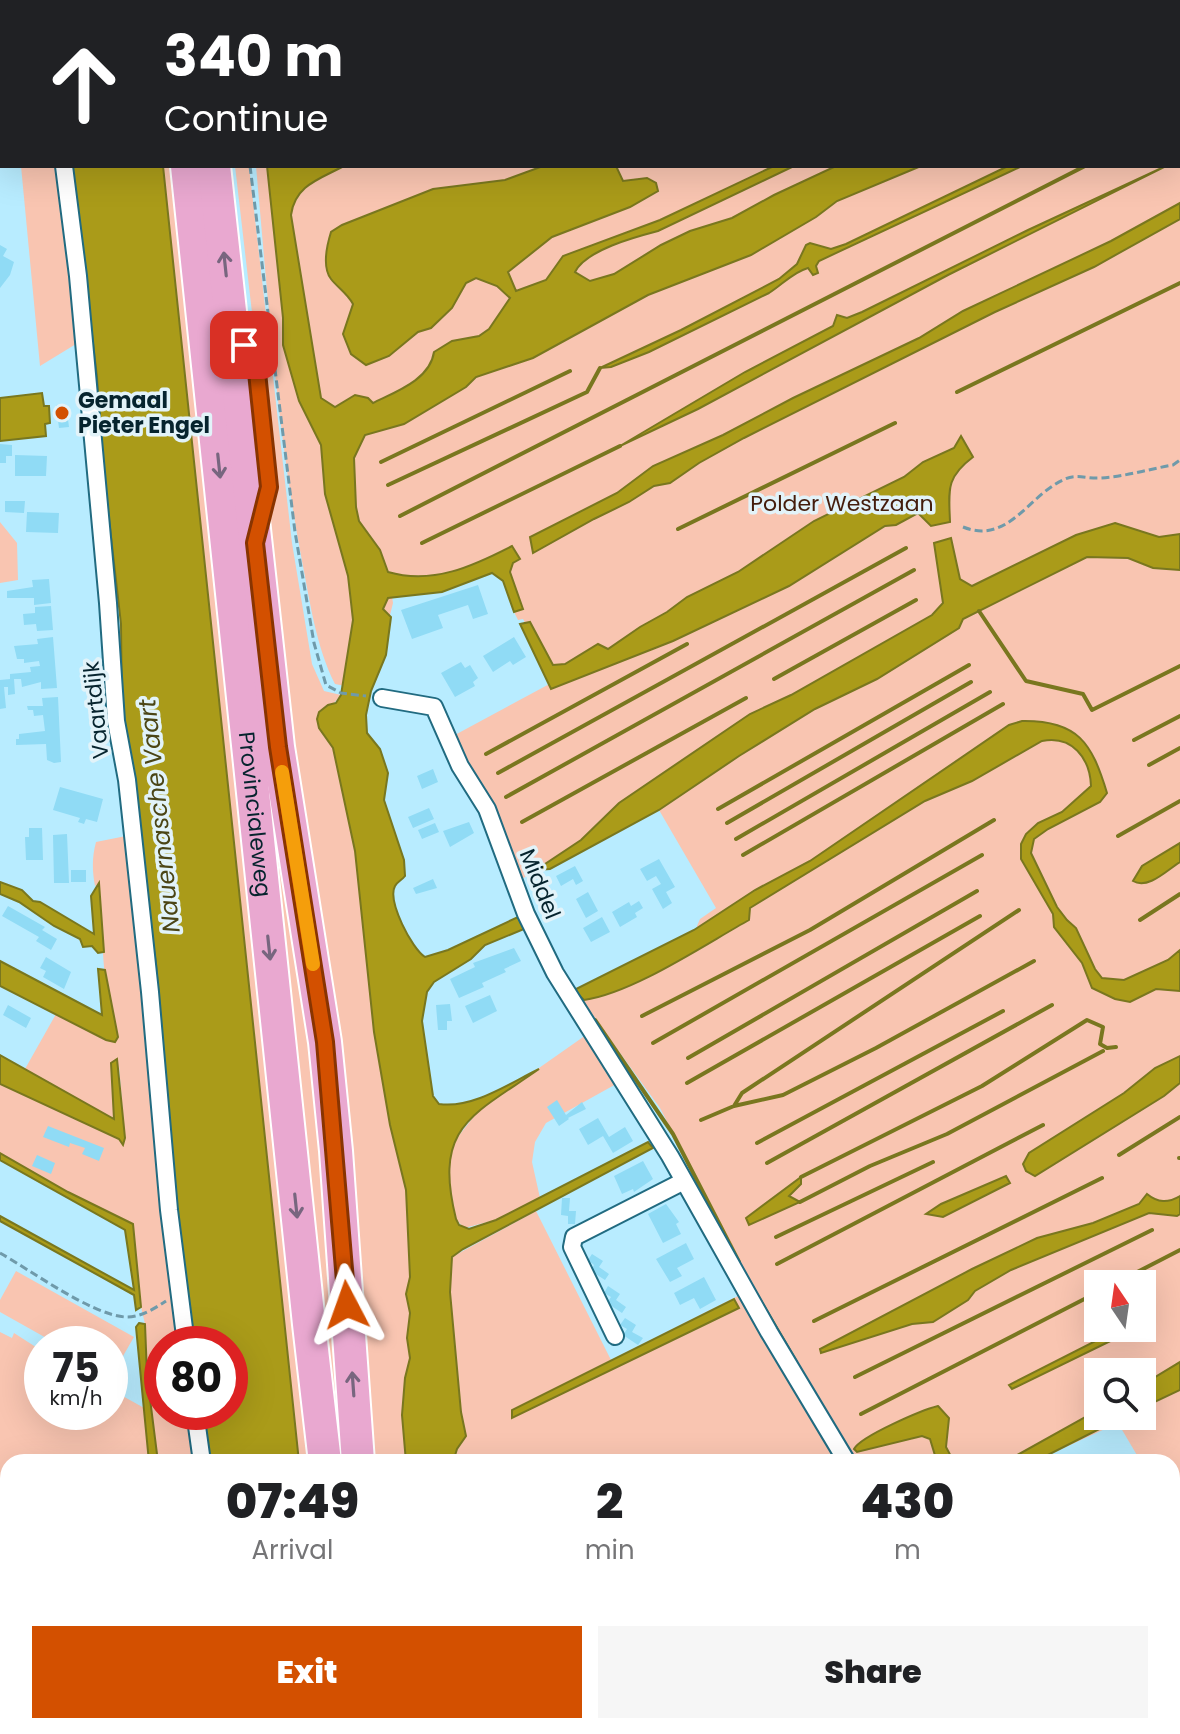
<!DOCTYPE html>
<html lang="en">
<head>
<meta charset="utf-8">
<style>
  :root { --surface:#fff; --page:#f6f6f6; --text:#202124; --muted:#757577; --accent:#d35000 }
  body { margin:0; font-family:Poppins,sans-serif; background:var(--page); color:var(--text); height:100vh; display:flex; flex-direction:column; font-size:30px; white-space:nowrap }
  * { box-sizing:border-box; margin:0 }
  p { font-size:26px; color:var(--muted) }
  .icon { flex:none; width:44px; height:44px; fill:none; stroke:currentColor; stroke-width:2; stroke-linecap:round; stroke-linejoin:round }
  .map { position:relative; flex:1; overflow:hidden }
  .side { position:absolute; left:0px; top:1454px; width:1180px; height:280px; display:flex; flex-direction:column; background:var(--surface); border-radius:24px 24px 0 0; box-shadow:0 8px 32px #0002 }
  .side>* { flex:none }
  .top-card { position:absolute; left:0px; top:0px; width:1180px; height:168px; box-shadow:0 8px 32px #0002; background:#202124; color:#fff; overflow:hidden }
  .needle { width:52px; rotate:347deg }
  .fabs { position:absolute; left:1084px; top:1270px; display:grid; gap:16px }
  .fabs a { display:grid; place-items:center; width:72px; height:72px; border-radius:0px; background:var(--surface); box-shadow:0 8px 32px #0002; font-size:40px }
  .speed { position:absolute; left:24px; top:1326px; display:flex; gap:16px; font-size:40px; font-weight:700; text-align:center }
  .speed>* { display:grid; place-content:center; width:104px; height:104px; border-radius:50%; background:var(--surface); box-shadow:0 8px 32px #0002; line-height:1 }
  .speed small { font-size:20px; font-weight:400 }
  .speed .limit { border:12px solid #d22; background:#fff; color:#111 }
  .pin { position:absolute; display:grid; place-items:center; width:68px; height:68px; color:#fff; margin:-34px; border-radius:16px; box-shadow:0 4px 12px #0006 }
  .me { position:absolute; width:88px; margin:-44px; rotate:356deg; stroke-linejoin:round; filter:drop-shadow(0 0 6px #0008) }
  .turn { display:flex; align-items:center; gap:28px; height:168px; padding:0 32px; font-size:36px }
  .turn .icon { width:104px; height:104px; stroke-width:2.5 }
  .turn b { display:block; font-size:56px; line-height:68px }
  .eta { display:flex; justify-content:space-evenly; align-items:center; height:136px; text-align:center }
  .eta b { font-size:48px; font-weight:800; line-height:56px }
  .button { display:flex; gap:16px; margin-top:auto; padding:16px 32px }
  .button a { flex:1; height:92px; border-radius:0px; background:var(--accent); color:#fff; font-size:32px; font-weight:800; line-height:92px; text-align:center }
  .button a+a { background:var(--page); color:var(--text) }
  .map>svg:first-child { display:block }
</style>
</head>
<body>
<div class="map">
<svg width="1180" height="1734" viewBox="0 0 1180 1734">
  <rect width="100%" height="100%" fill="#b8ecff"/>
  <path fill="#f9c5b1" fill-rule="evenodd" d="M239,0h941v1734h-181l-5,-8h178v-264h-31l-23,-39 -85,39h-178l-50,-86 -8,-4 -137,-264 -82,-113 59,-27 64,-35 -4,-7 3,-7 16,-11 -57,-98 -70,28 -69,42 -67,-144 102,-55 -32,-62 -5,1 -4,-8 4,-1 -22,-44 -105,23 2,13 -22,88 -36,-7c-19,-37 -25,-83 -33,-123 -25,-131 -34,-263 -46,-395h922v-164zM1098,1284h44v44h-44zM1098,1372h44v44h-44z
    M21,166h35l20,178 -36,22z
    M163,166h15l135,1296h-14z
    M235,166h14l43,377 20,121 12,27 17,4 -8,9v44l22,103 19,181 16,93 16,65 4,87 -4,17 4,19 -3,25 3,20 -5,20 -3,37 4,47h-37l-85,-743 -18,-182 6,-52z
    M0,522l17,21 1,37 -18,3z
    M254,627l49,346 46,489h-16l-48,-450z
    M126,836l54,508h-18v68h26l7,50h-187v78l-8,-4v-204l12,6 2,-5 28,18v61h68v-23l36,20 -1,-85 -4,-17 -8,-83 -65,-32 -68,-39v-69l119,55 4,5 2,-6 -6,-72 -5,53 -89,-50 31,-55 49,26 12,-9c-17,-46 -13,-99 -19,-147l-3,2c-3,-16 -3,-29 1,-44z
    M586,1035l32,48 -72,40 -11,19 -3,20 8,36 -44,22 -32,8 -8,-9 -8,-46 5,-30 26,-33z
    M536,1211l75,149 127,-64 99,166h-384l4,-12 9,-14 -5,-24 -11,-120 2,-35z
    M16,1271l118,66 -22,38 -2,-1v-30h-53l-57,-32v-12z
    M0,1607l8,5v95l-8,-5z
    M42,1726h98l13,8h-97z
    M559,1726h407l-16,8h-404z"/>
  <path fill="#aa9b19" stroke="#79771f" stroke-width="2" d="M72,166h91l136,1296h-91l-7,-50h29v-68h-38l-11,-88 -25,-292 -34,-244 -1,-96 -18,-157 -6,-90z
    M267,166h77c-24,13 -49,19 -53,49l30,183 14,9 20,-12 13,3 5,5c22,-11 57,-23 61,-51l18,-11 27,-5 10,-7 21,-31 -13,-12 -21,-8 -10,5 -14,25 -21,20 -13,4 -29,24 -23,9 -15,-11 -8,-20 10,-30c-6,-11 -15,-16 -22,-25 -9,-12 -4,-34 0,-47l11,-7 91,-36 72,-9 38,-14h73l7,15 24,-3 9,5 2,8 -28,16 -78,30 -44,35 8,19 30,-11 17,-24 97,-36 114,-54h20l-136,65c-23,6 -72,19 -83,41l15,9 24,-7 47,-29 29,-14 42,-13 42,-23 62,-29h85l-84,35 -21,16 -65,38 -103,40 -115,63 -57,19 -10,10 -62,37 -39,11 -11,23 2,49 3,14 21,29 8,22c45,13 85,-6 124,-26l8,13 -7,4 -3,9 13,37 -9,3 -11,-31 -11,-8 -50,19 -54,6 -5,11 8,8 -5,38 -15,36 -5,24 1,18 13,16 8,24 -4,27 20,60 1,16c-3,4 -8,6 -10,10 -8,15 17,63 30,71l23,-7 70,-33 6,12 -39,16 -14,14 -37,23 -7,10 -5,29 11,75 6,8c34,5 71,-21 100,-35 -67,47 -106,57 -83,150l3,6 10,4 27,-9 152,-78 5,6 -190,101 -11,8 -2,35 11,120 5,24 -9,13 -4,13h-47l-4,-47 3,-37 5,-20 -3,-20 3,-25 -4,-19 4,-17 -4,-87 -16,-65 -16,-93 -19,-181 -22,-103 -14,-20 -2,-9 2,-7 9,-7 8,-2 5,-8 12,-75 -5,-44 -23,-82 -4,-49 -22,-44 -16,-56v-27z
    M1008,166h14l-203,95 -3,5 2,7 -5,2 -5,-7c-15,4 -26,17 -39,25l-120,59 -38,15 -11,1 81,-38 98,-51 18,-15 9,-19 4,-2 21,6 15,-5z
    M1166,166l-218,109 -250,134 -78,37 125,-74 88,-46 4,-11 10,3 15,-6 166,-82z
    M1180,203v16l-86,48 -99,45 -251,126 -45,25 -29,20 -16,3 -25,16 -35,17 -61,34 -3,-16 87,-44 36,-27 70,-31 70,-37 126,-60 44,-27 148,-70z
    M42,393l2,13h5l1,17 -5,1 1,12 -46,5v-43z
    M961,436l12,21c-28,21 -24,34 -23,65l-19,4 -13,-13 -22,12 -11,1 -96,60 -116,55 -122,48 -31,-65 10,-2 23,43 12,-1 33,-20 10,5 32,-22 27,-15 20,-15 51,-25 76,-51 90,-44 19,-15 31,-14z
    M1115,523l44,14 21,-3v36l-27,-2 -25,-10 -41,-1 -124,62 -4,9 -82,51 -62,30 -76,47 -80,54 -109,59 -14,1 45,-30 38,-37 131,-89 41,-19 141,-80 11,-12 -9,-60 17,-5 9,41 12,7 104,-51z
    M1022,721c56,-1 70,22 85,72l-7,9 -52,27 -14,10 -3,14 26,54 10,13 9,8 19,41 7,9 22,2 44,-20 12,-10v41l-24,-2 -26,13 -15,-3 -23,-11 -10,-25 -28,-36 -1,-13 -32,-55v-15l5,-10 12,-11 24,-11 29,-26c-1,-28 -19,-51 -49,-45l-70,40 -47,20 -175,107 -1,12c-45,25 -116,73 -165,80l-10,-10 120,-60 61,-40 55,-29 199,-136z
    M1180,843v19c-13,8 -32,28 -47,19l9,-15z
    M0,882l22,8 11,11 7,1 54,32 -3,-38 8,-13 5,69 -6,1 -6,-7 -9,1 -3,-8 -26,-13 -35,-24 -19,-8z
    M0,961l102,54 -4,-46 7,1 13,67 -3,5 -9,-2 -106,-54z
    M0,1055l114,64 -3,-56 6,-4 8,79 -2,7 -4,-6 -119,-55z
    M1180,1056v27l-16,13 -129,80 -9,-5 -3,-7 6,-11 95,-60 31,-25z
    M0,1153l68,39 65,32 8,83 -5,3 -2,-15 -134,-74v-5l134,74 -9,-60 -125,-70z
    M1006,1176l4,7 -67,34 -17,-3 15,-10z
    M801,1177v7l-12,12 11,6 -51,23 -3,-7z
    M1147,1194c11,9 21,9 33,2v18l-3,2 -28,-3 -138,57 -36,21 -7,9 -35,22 -21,2 -91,29 -1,-4 152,-80 65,-31 56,-15 46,-19z
    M734,1299l5,9 -227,110v-8z
    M139,1323l6,1 2,51 11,87h-9l-13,-135z
    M1121,1328h16l-125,61 -3,-4z
    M1180,1362v28l-38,18v-23z
    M938,1406l11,12 -3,29 8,15h-17l-7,-23 -8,-3 -65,16 -3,-3c7,-13 68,-39 84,-43z
    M1098,1410v6h27l-91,46h-38l16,-4z
    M231,1726h98l1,8h-98z
    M429,1726h55l15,3 11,-3h49l-13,8h-115z"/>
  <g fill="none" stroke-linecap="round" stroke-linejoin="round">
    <path stroke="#79771f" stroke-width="4" d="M344,2l6,-2
      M450,2l16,-2
      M583,2l5,-2
      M1178,118l2,-1
      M957,392l223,-109
      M381,462l189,-91
      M388,485l199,-93 13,-24
      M400,516l685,-350
      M678,529l217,-106
      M422,543l198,-97
      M979,611l47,70 57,13 9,16 88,-44
      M774,679l142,-79
      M1134,740l46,-24
      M486,754l201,-110
      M1149,765l31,-17
      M498,773l408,-225
      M506,797l408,-227
      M718,809l251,-144
      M522,822l224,-124
      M727,823l244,-141
      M1118,836l62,-35
      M736,839l254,-147
      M743,855l260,-151
      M1019,910l-277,183 -8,13 49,-11 93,-47 158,-87
      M1140,920l40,-26
      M642,1016l168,-86 184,-110
      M595,1020l78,114 66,128
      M653,1043l329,-188
      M688,1058l289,-167
      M687,1083l293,-167
      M701,1120l33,-14
      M757,1143l246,-132
      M1119,1155l61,-38
      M1179,1158h1
      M767,1163l285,-158
      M801,1177l181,-91 105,-66 16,7 -3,17 7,4 9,-1
      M800,1202l70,-36 77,-32 156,-83
      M776,1237l157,-75
      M777,1264l266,-139
      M1114,1284l66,-34
      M752,1287l44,75
      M814,1321l288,-143
      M855,1377l297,-147
      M861,1414l237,-122
      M1172,1599l8,-4
      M1172,1698l8,-4
      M1172,1718l8,-4
      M1142,1734l15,-8"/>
  </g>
  <path fill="#90dbf5" d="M0,245l7,4 -4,7 11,6 -4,13 -10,13z
    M66,404l3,23 -10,1 -3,-23z
    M0,444l12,1v11h-6v7h-6z
    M15,455l32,1 -1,20h-31z
    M5,501h20l-1,12 -19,-1z
    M27,512l32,1 -1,20 -32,-1z
    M49,579l2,24 -17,2v-7h-27v-7l26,-4 -1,-7z
    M478,585l10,29 -15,5 -5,-14 -30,10 5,13 -31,11 -11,-29z
    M51,606l2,24 -16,1 -1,-7 -12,1 -1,-11 12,-1v-6z
    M53,637l4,51 -16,1v-7l-19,5 -1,-8h-7l1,15 -7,1v-8h-4l2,21 -6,1v-29l10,-1v-5l21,-2 -1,-5 10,-1 -1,-5 -15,2v-4h-7l-3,-13 24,-2 -1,-5z
    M514,637l12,20 -13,8 -3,-4 -17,11 -10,-16z
    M461,662l4,6 5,-3 8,13 -5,4 2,4 -20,11 -14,-24z
    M58,697l3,65 -7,1 -7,-3 -1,-16 -30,1v-6h3v-5l26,-3 -2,-16 -9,1 -1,-6h-5l-1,-4h16l-1,-8z
    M433,769l5,13 -16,7 -5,-13z
    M60,787l43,12 -6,23 -11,-3 -2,5 -6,-2 2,-4 -27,-8z
    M429,808l5,11 -21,9 -5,-11z
    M469,822l5,11 -24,14 -7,-16z
    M435,823l4,9 -17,7 -4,-9z
    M29,828h13l1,32h-17l-1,-23h4z
    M67,834l2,49h-15l-1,-48z
    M659,859l16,28 -9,5 6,11 -9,6 -11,-20 9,-5 -5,-8 -9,5 -7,-12z
    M575,866l8,15 -7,4 -3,-6 -12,7 -5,-10z
    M71,870h15v12h-15z
    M433,879l4,9 -21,6 -3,-6z
    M588,892l10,19 -12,7 -10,-19z
    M639,901l4,7 -8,5 2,4 -17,10 -8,-15 17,-10 2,4z
    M8,906l37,21 -3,3 15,9 -6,11 -15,-9 3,-4 -37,-21z
    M602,917l8,15 -19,10 -8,-14z
    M514,948l7,13 -17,8 2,3 -24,11 2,4 -25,11 -9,-19 25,-12 -2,-4z
    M46,957l25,15 -7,17 -21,-12 3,-6 -6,-3z
    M490,995l7,16 -24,12 -8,-17z
    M450,1004l2,17h-5v9h-9l-2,-25z
    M8,1005l23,13 -5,10 -23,-13z
    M557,1100l9,15 16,-13 4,7 -18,9 1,1 -10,7 -12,-19z
    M598,1118l11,19 16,-10 8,14 -20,12 -10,-17 -15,9 -9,-16z
    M48,1126l56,22 -5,13 -17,-7 3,-6 -15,-5 -1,4 -26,-10z
    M37,1155l18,8 -4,11 -19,-8z
    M643,1161l10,18 -19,13 -1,-3 -11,5 -8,-18z
    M562,1198h8l-1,13h7l-1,13h-7v-8l-7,-1z
    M666,1204l13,18 -3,2 5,10 -18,9 -15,-29z
    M686,1243l8,16 -17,9 5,8 -12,6 -14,-23z
    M592,1254l11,7 -4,6 10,7 -4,6 -14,-9 3,-6 -6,-5z
    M704,1277l12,23 -16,9 -6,-11 -14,7 -6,-12z
    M608,1286l12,8 -4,6 10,7 -4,6 -15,-10 4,-6 -7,-4z
    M625,1318l11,7 -4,7 11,6 -5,7 -15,-10 4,-6 -7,-4z"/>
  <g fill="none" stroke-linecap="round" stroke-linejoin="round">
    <g stroke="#216b81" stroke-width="12">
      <path id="lane" d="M245,346l11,17 13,124 -4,16"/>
    </g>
    <g stroke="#216b81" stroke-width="20">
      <path id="street" d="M45,0v2
        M64,166l14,110 30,327 8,118 11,59 23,212 19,218 17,134
        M382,698l52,9 26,59 27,43 39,105 29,59 115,183 99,176 78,130
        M615,1336l-43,-89 2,-10 110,-56
        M195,1412l7,50
        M221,1726l1,8
        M987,1726l5,8"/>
    </g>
    <g stroke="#fff" stroke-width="36">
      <g id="highway">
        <path d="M169,0l1,2"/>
        <path d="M197,0v2"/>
        <path id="s1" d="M187,166l122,1158 16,138"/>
        <path d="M214,166l64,581 47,295 11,109 22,311"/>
        <path d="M358,1726l1,8"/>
        <path d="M387,1726l1,8"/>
      </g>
    </g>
    <path stroke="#6f9aaa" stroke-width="3" stroke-dasharray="8 4" stroke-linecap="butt" d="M231,0v2
      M250,166l45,366 19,111 12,42 15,8 25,3
      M963,527c45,18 65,-31 100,-47 13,-7 23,-1 37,-2 24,-1 49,-9 73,-13l7,-5
      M0,1253c32,18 90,61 125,64 14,1 29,-8 41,-16"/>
    <use href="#lane" stroke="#fff" stroke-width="8"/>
    <use href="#street" stroke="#fff" stroke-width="16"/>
    <use href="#highway" stroke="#e9a8d0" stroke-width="32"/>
  </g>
  <defs><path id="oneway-shaft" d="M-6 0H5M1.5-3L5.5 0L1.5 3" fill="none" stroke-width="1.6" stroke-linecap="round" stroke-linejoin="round" transform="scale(2)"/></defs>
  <g stroke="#78667f">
    <use href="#oneway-shaft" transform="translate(225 264) rotate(-96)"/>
    <use href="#oneway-shaft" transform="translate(219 466) rotate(84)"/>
    <use href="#oneway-shaft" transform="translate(269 948) rotate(84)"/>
    <use href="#oneway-shaft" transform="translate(296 1206) rotate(84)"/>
    <use href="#oneway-shaft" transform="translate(353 1384) rotate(-94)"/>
  </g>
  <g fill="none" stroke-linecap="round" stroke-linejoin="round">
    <g stroke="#893400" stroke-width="20">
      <path id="route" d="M244,345l12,18 13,124 -14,56 23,204 47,295 22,263"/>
    </g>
    <use href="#route" stroke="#d35000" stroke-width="14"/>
    <path stroke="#f59e0b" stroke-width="14" d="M282,772l31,192"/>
  </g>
  <circle fill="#d35000" stroke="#e2f3f9" stroke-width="3" cx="62" cy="413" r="8"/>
  <g text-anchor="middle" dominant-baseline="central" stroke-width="7" stroke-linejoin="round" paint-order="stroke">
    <g font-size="22" font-weight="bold" fill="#06242e" stroke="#e2f3f9" text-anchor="start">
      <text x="78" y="400">Gemaal<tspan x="78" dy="25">Pieter Engel</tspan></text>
    </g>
    <g font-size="22" fill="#441d0c" stroke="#e2f3f9">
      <text x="842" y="503">Polder Westzaan</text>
    </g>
    <g font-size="22" fill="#06242e" stroke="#e2f3f9">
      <text transform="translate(96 710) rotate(-96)">Vaartdijk</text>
      <text stroke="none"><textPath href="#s1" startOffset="652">Provincialeweg</textPath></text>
      <text transform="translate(540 884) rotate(68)">Middel</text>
    </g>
    <g font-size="24" font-style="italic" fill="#4b4515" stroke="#e2f3f9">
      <text transform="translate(159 816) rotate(-96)">Nauernasche Vaart</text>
    </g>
  </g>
</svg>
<div class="fabs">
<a><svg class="needle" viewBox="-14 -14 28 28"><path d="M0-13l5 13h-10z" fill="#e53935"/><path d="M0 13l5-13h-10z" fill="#757577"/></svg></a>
<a><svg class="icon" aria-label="search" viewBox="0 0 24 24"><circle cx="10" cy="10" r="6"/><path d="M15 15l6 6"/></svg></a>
</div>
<div class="speed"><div>75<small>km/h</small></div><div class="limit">80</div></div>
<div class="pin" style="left:244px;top:345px;background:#d93025"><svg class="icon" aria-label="arrive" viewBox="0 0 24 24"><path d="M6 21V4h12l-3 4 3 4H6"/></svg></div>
<svg class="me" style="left:347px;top:1305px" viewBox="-20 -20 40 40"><path d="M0-17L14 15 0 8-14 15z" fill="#d35000" stroke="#fff" stroke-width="4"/></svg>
<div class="top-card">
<div class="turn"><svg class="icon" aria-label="ahead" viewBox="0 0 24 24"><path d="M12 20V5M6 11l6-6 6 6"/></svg><div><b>340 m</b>Continue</div></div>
</div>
<section class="side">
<div class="eta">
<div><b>07:49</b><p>Arrival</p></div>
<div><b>2</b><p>min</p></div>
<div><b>430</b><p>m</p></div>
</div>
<div class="button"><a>Exit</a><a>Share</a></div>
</section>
</div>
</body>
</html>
